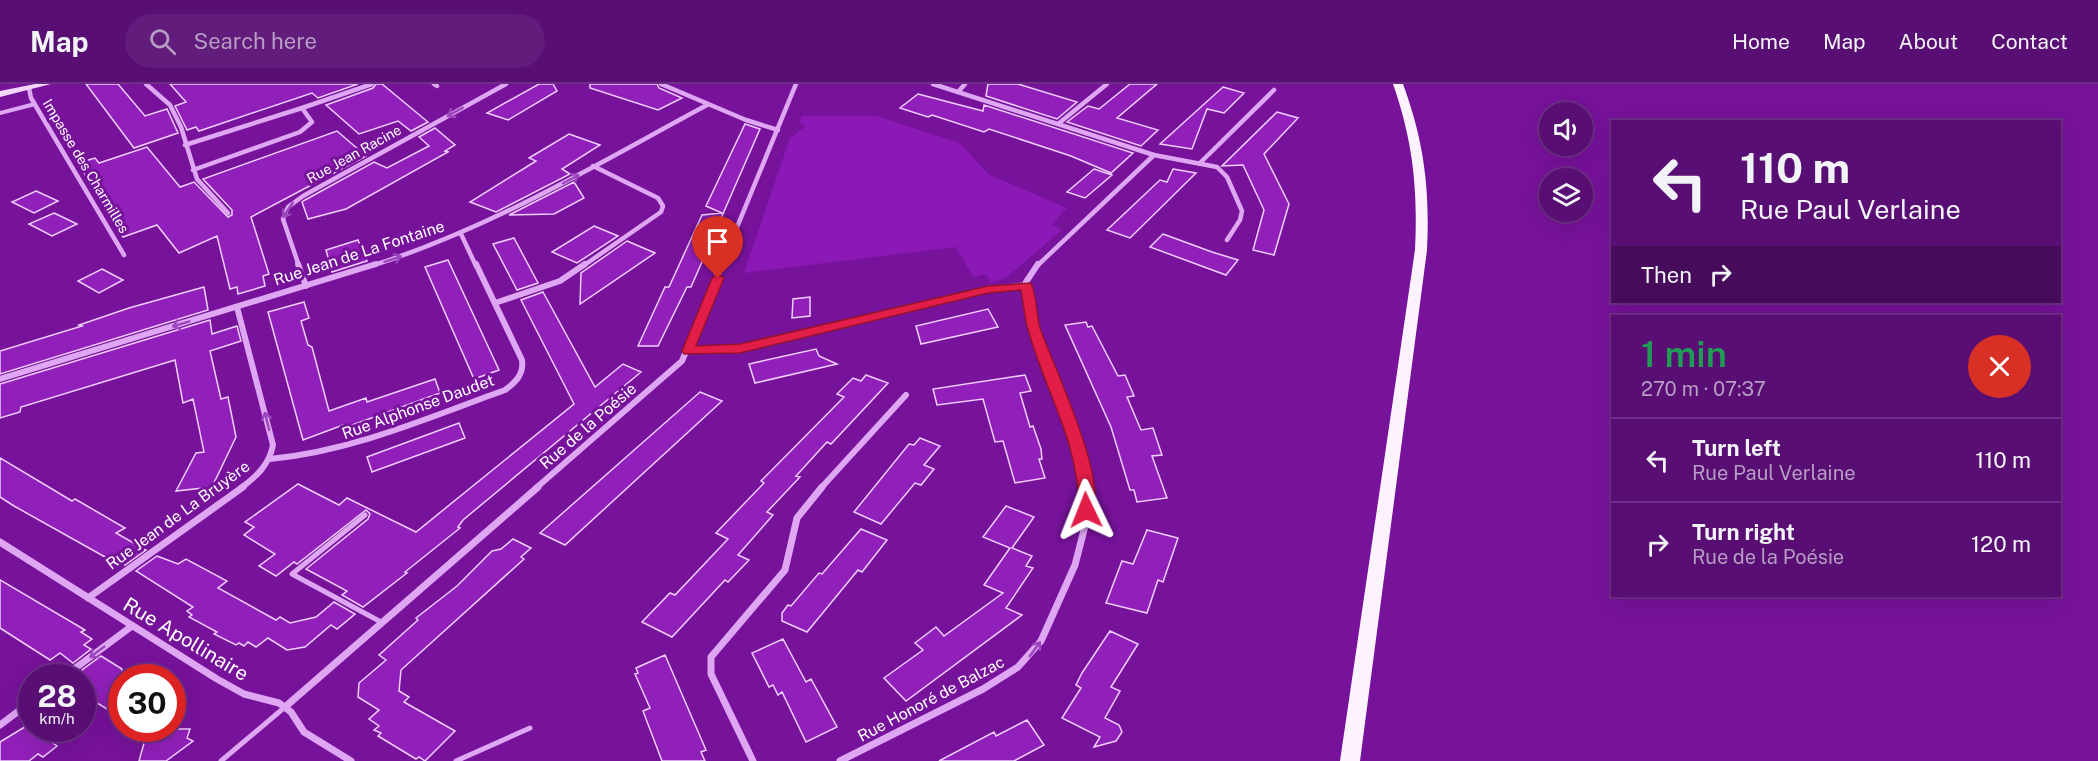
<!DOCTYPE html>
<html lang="en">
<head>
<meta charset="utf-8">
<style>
  :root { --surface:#590e74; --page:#621c7c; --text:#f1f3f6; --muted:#b79cc5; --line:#6e2e86 }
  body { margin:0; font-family:"Public Sans",sans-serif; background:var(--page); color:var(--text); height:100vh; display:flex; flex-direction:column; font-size:22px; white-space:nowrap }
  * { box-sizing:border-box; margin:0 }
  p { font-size:20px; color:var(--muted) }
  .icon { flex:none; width:33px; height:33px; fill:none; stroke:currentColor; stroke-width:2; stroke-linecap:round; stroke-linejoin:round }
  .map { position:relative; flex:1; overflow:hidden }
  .side { position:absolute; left:1611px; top:231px; width:450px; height:282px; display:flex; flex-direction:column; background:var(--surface); border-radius:0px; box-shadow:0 6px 24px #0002,0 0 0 2px var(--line) }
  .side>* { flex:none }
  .guide { position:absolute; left:1611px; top:36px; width:450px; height:183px; border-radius:0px; box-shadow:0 6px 24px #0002,0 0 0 2px var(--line); background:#590e74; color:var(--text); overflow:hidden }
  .fabs { position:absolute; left:1539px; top:18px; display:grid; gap:12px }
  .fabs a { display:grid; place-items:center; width:54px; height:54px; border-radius:50%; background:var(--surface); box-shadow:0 6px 24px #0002,0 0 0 2px var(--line); font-size:30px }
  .speed { position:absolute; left:18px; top:580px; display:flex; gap:12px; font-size:30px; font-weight:700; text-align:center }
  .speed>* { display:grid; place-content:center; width:78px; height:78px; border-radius:50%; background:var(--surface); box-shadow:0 6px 24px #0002,0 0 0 2px var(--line); line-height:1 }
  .speed small { font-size:15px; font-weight:400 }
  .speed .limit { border:9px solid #d22; background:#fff; color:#111 }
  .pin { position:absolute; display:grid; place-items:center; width:51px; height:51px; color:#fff; margin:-62px -26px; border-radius:50% 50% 50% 0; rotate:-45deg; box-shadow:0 0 6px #0007 }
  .pin .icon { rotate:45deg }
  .me { position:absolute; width:66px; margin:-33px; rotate:358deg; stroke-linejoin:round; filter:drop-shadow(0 0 4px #0008) }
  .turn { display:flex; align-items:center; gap:21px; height:126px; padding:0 30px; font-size:27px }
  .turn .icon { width:78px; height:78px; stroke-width:2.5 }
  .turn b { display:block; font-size:42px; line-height:51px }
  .then { display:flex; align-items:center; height:57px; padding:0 30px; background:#0003; gap:12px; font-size:22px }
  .round { display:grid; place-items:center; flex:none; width:63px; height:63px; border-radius:32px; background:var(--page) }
  .headline { display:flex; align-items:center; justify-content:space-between; height:102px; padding:0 30px }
  h1 { font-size:36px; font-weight:600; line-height:45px; color:#1e9e55 }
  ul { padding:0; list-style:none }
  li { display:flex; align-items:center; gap:18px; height:84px; padding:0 30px; border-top:2px solid var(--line) }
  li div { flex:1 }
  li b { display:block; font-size:22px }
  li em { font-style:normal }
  header { display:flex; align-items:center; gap:36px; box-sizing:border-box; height:84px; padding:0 30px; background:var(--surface); border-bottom:2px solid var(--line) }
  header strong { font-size:28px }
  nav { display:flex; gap:33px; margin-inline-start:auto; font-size:21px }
  .search { width:420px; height:54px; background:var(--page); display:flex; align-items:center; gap:15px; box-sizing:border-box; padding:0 21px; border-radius:33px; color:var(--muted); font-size:22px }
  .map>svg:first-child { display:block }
</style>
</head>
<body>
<header>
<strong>Map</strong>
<div class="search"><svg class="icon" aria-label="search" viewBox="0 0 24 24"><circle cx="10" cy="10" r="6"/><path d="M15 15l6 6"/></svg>Search here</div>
<nav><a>Home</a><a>Map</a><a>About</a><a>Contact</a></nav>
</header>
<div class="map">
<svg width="2098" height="677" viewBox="0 0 2098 677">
  <rect width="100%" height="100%" fill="#77129b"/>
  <path fill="#8b19b5" d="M802,32h74l84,27 28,31 79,34 -15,16 10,6 -55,47 -16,6 -5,-9 -13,3 -17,-30 -212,26 46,-135 16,-12 -7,-4z"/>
  <path fill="#9120ba" stroke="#f0cefe" stroke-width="1.5" d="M86,0h32l27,32 22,-7 11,24 -44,15z
    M170,0h188l-40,14 -6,-5 -113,38 -3,-4 -9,3 -12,-24 11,-4z
    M376,0h6l46,38 -17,9 -13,-10 -39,13 -33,-29 47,-17z
    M539,0h14l4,7 -49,29 -21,-7z
    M590,0h67l2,4 23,10 -24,12 -68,-22z
    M988,0h30l59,18 -20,17 -71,-23z
    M1130,0h27l-40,34 41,12 -17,16 -74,-24 21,-16 11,3z
    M1223,3l21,6 -20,20 -17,-4 -15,40 -32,-5z
    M918,10l65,17 1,-6 149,48 -22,20 -40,-17 -82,-27 -5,3 -52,-17 -4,2 -28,-9z
    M1277,28l21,6 -34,36 25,50 -15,51 -21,-5 11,-40 -21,-45 -21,1z
    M745,40l15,5 -69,158h-4l-29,59h-20l27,-59h4l33,-72 20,-2 -16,-7z
    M435,44l20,17 -10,6 3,1 -102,57 -38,10 -6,-17 3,-2 69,-38 13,6 42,-22 -10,-9z
    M337,47l29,25 -115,61 18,57 -6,2 2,10 -27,8 -1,-7 -7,2 -13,-53 -38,17 -22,-28 -34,12 -45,-74 17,-5 4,5 48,-16 33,40 14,-5 34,35 4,-2v-5l-29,-31z
    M569,50l31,11 -38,24 8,5 -74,38 -26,-10 66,-41 -7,-3z
    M1094,85l18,6 -27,23 -18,-6z
    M1173,85l23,4 -66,65 -23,-8 53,-50 7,2z
    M574,98l10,16 -30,16 -45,1z
    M36,107l22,10 -24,12 -22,-11z
    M54,129l23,11 -25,12 -23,-12z
    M594,142l24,10 -41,27 -25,-11z
    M1163,150l49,18 26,8 -12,15 -76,-28z
    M514,154l24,45 -21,7 -24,-46z
    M358,156l9,21 -35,11 -6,-22z
    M627,157l28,12 -75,51 1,-31z
    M448,176l51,110 -25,9 -49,-112z
    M102,185l21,11 -24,13 -21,-12z
    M204,203l4,23 -208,64v-23l82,-25 -3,-1 50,-17z
    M543,208l52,95 28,-23 18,8 -178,148 -5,7 2,1 -55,44 2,1 -44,34 -21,-12 5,-4 -41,-22 62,-50 2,-5 -4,-4 -69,54 -3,-2 -18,14 -17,-10 16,-12 -31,-19 10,-8 -9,-5 53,-38 41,21 8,-7 69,34 158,-128 -53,-104z
    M810,213v19l-18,2 1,-19z
    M304,218l5,16 -8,3 7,24 4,2 17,64 37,-13 1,4 68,-23 5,14 -96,35 -1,-3 -40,15 -35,-128z
    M988,225l10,18 -77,17 -5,-18z
    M210,236l2,14 25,-8 4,15 -31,10 11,48 7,-2 8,40 -24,50 -36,4 20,-38 8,-1 -11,-53 -10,4 -8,-43 -154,47 -1,5 -20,6v-34z
    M1086,238l2,5 4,-1 26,50 7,-1 9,21 -7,1 14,33 12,-2 9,27 -10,1 15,42 -30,4 -3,-12h-4l-19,-63 -46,-102z
    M816,265l3,7 18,8 -82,19 -6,-19z
    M866,291l22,8 -57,61 -4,-2 -31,34 4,1 -33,35 6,3 -35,40 11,5 -21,22 -3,-2 -53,57 -30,-15 28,-29 5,2 53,-56 -12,-6 48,-50 -3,-2 83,-84 -7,-3 16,-16 8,3z
    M1025,291l6,16 -11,2 10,34 3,-1 8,23 1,10h-3l6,19 -30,5 -12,-42 -8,1 -12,-43 -46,6 -4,-16z
    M700,308l22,9 -157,144 -25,-12z
    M459,339l6,15 -93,34 -5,-15z
    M920,354l20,8 -16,19 10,4 -13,16 -6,-2 -34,41 -27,-12 55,-68 5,1z
    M0,374l72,43 3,-2 50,29 -9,5 30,17 -21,15 -8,-5 -3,2 -100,-56 -14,-9z
    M1006,422l28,11 -22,31 20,8 -6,10 7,2 -27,40 16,7 -116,86 -22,-23 39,-28 -8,-7 21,-16 8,9 59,-43 -19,-8 26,-37 -27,-11z
    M861,445l26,11 -25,32 -4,-2 -51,62 -25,-11v-8l6,-8 3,1 28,-33 3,1z
    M1147,446l31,8 -15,44 -5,-2 -11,33 -41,-10 16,-42 11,3z
    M513,455l18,9 -10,9 3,2 -123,111 -2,21 10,6 -5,5 51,29 -30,30 -6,-4 -3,2 -38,-23 3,-3 -7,-3 5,-4 -10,-7 10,-9 -21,-13 1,-14 27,-23 -7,-5 39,-35 -2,-2 41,-32 35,-35 9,-2z
    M157,472l21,8 8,-5 41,22 -9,7 58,32 4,-3 10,6 26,-6 18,-15 21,12 -18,15 -6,-4 -26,22 -18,3 -19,-12 -12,9 -8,-5 -4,4 -5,-3 -3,2 -22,-11 3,-2 -28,-15 3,-2 -5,-4 6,-4 -57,-36z
    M0,496l85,50 -4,2 11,7 -8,6 7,4 -18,14 -13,-10 -10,7 -50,-32z
    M1110,547l28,13 -27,43 9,4 -15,27 14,7 3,7 -6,9 -22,6 6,-10 -38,-19 19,-30 -5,-3 6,-12z
    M783,555l23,43 5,-3 26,48 -31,15 -24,-50 -4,3 -5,-10 -4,2 -17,-34z
    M665,571l41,95 -5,2 4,9h-43l-19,-50 7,-3 -15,-34 3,-1 -2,-5z
    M101,572l21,13v49l-40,-24v-24z
    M1027,636l17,25 -30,16h-75l55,-29 2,4z
    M28,641l29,21 -14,11 -5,-3 -9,7h-29v-19z
    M148,645h42l-3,9 6,3 -27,20h-27z"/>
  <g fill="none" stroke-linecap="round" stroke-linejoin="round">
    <path stroke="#dfa6f4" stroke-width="4" d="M0,29l35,-9"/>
    <path stroke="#dfa6f4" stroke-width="5" d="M365,431l-73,59 89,48
      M221,677l64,-54
      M456,677l74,-33"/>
    <path stroke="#dfa6f4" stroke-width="4.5" d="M146,0l24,21 11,22 16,52 31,34
      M434,0l3,2
      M661,0l85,36 32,10
      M933,0l221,71 63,12 10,10 15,34 -2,9 -13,20
      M29,4l2,10 93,157
      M958,8l7,-8
      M1058,40l49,-40
      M185,61l117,-37
      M1200,79l74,-73
      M193,86l107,-38 12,-10 -10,-14 70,-24
      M461,150l15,32
      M299,182l-16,-47 5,-12 15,-11 203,-112
      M371,182c119,-37 226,-102 336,-161
      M583,182l78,-54 2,-6 -5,-8 -65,-32
      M721,182l75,-182
      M1037,182l117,-111"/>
    <path stroke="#dfa6f4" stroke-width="6" d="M298,180l8,22
      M1038,180l-12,18 7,43 43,115 9,48
      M495,219l65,-22 25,-17
      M237,223l36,138c-4,20 -16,31 -32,43
      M688,267l52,-3 248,-58 38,-5
      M0,295l376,-115
      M270,375c83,-8 157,-41 235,-69 11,-8 19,-16 17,-30l-46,-96
      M536,404l146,-127 40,-97
      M821,404l85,-93"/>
    <path stroke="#dfa6f4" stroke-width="7" d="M0,458l217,137 27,15 35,9 12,9 13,20 47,29
      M88,514l155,-111
      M62,594l70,-52
      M285,623l253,-220
      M0,641l32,-24
      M753,677l-42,-87v-17l74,-87 12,-52 25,-31
      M840,677l143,-72 35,-22 23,-26 34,-76 10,-39v-39"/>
    <path fill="#f3d5fd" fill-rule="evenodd" d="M35,0h16l-51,13v-6z"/>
    <path fill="#fcf3ff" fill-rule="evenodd" d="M1393,0h10c21,57 27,105 24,166l-67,511h-20l75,-511c3,-61 -2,-109 -22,-166z"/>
  </g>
  <defs><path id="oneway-shaft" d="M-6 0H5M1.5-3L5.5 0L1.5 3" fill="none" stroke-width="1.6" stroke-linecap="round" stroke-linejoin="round" transform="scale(1.5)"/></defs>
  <g stroke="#9b46ba">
    <use href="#oneway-shaft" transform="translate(455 28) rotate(151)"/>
    <use href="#oneway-shaft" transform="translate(571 95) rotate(-28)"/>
    <use href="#oneway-shaft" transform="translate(288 126) rotate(124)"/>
    <use href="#oneway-shaft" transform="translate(393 175) rotate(-18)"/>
    <use href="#oneway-shaft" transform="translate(181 240) rotate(163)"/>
    <use href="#oneway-shaft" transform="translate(267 337) rotate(-104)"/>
    <use href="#oneway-shaft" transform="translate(1035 565) rotate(-54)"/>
    <use href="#oneway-shaft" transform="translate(97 568) rotate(143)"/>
  </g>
  <path fill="#e11d48" stroke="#92132f" stroke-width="1.5" d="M718,190l6,4 -28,68 44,-2 248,-58 43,-3c6,13 5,31 9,45 13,37 69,153 52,186l-6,2 -7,-6c0,-69 -35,-120 -52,-184 -3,-12 -4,-25 -6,-36l-33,3 -248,60 -56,1 -2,-3 30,-73z"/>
  <g text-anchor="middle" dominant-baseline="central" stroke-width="6" stroke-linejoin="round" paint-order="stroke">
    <g font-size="14" fill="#fff" stroke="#77129b">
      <text transform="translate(354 70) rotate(-29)">Rue Jean Racine</text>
      <text transform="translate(86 82) rotate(59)">Impasse des Charmilles</text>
    </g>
    <g font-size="16" fill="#fff" stroke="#77129b">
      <text transform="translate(359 169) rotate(-18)">Rue Jean de La Fontaine</text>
      <text transform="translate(418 323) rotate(-20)">Rue Alphonse Daudet</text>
      <text transform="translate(588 342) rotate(-41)">Rue de la Poésie</text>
      <text transform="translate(178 431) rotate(-36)">Rue Jean de La Bruyère</text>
      <text transform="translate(931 615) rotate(-28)">Rue Honoré de Balzac</text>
    </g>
    <g font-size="20" fill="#fff" stroke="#77129b">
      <text transform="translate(186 555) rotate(31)">Rue Apollinaire</text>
    </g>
  </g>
</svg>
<div class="fabs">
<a><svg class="icon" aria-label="sound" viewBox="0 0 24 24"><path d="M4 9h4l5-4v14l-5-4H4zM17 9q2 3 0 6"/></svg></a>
<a><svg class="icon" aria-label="layers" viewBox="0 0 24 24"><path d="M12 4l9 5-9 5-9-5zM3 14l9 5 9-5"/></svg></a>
</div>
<div class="speed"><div>28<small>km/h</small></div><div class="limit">30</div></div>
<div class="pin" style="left:718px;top:194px;background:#d93025"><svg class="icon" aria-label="arrive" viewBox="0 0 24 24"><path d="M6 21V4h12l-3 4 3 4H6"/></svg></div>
<svg class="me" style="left:1086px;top:426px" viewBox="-20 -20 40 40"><path d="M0-17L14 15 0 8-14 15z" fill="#e11d48" stroke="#fff" stroke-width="4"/></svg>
<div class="guide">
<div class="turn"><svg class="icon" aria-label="left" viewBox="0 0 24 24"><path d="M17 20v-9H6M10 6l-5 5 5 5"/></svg><div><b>110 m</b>Rue Paul Verlaine</div></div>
<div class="then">Then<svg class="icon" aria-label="right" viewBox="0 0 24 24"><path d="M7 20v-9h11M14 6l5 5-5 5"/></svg></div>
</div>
<section class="side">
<div class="headline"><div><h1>1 min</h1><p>270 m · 07:37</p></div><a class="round" style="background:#d93025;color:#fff"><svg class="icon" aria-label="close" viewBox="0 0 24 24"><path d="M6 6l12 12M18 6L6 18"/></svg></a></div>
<ul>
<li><svg class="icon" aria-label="left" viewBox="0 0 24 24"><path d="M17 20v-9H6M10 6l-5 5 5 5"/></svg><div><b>Turn left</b><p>Rue Paul Verlaine</p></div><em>110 m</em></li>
<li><svg class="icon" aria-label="right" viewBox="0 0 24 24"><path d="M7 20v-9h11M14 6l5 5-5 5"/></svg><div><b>Turn right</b><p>Rue de la Poésie</p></div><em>120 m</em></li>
</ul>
</section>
</div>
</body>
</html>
